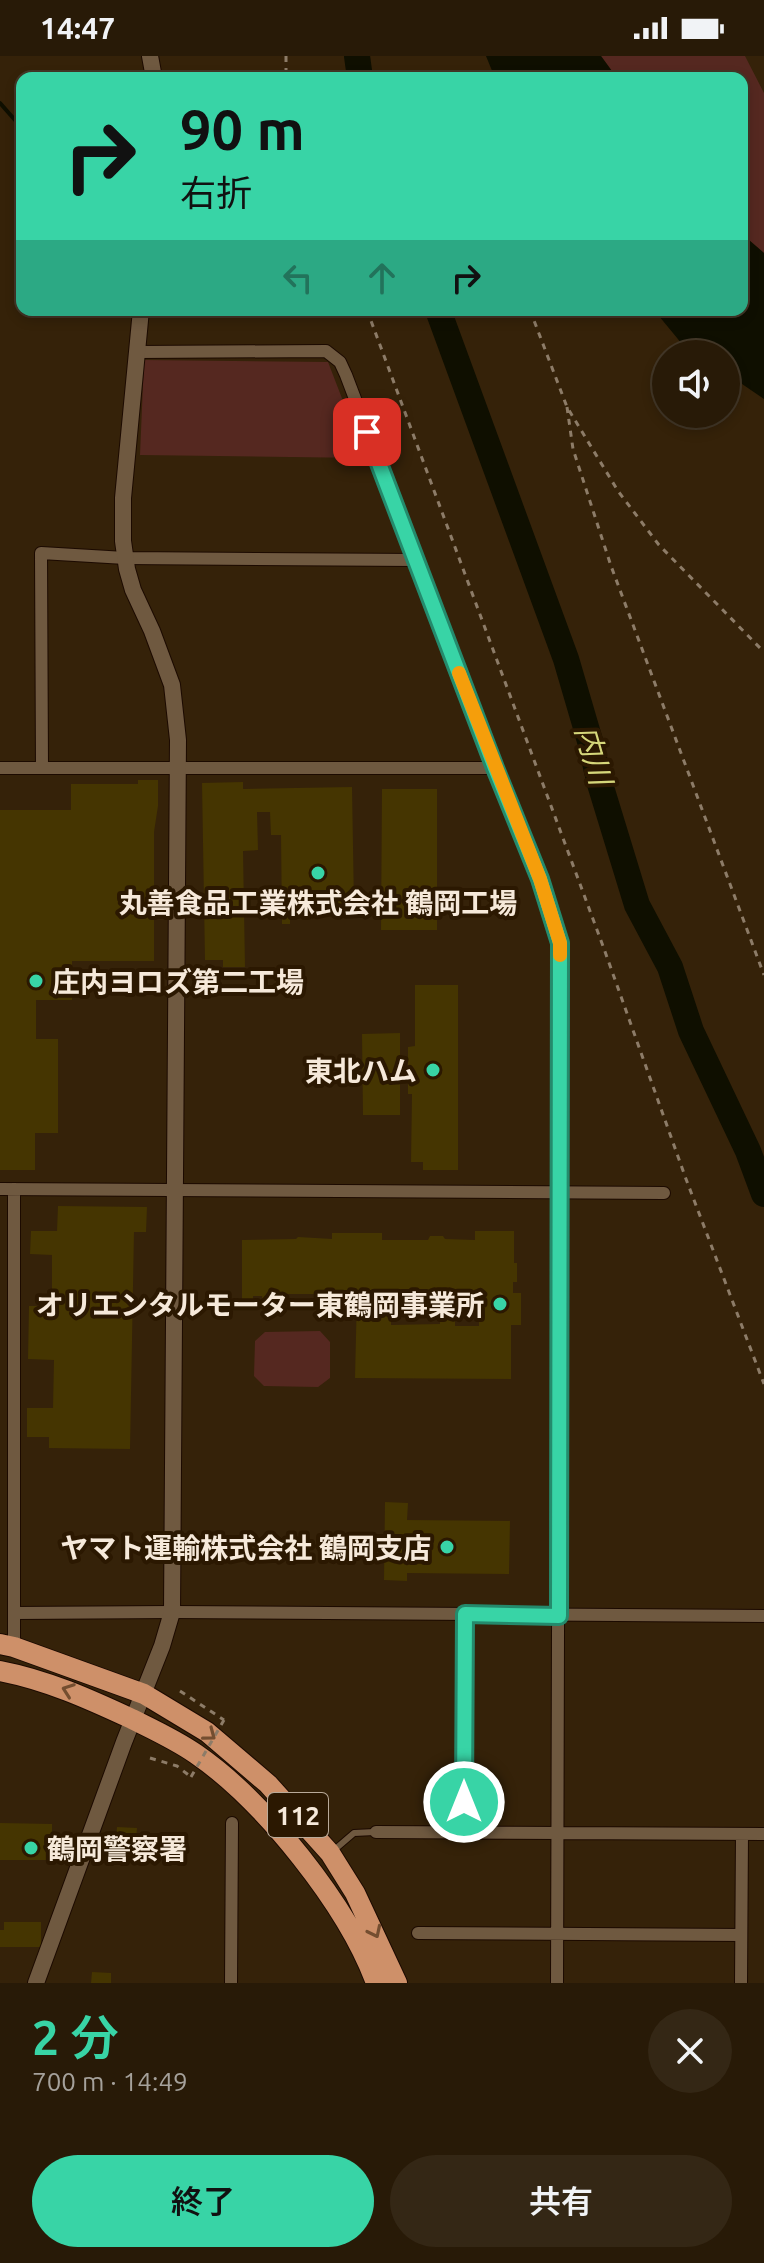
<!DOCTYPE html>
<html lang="ja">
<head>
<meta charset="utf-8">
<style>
  :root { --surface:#281a07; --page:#342715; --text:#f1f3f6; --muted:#a5a19b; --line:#443828; --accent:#38d4a6 }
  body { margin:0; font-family:Ubuntu,"Noto Sans JP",sans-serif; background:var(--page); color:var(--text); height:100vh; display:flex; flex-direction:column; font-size:30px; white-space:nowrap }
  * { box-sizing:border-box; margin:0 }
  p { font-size:26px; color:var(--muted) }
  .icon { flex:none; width:44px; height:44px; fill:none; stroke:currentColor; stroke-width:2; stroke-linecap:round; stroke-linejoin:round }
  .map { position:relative; height:1927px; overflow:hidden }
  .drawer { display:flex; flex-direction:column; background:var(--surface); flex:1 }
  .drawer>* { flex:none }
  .hud { position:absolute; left:16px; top:16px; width:732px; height:244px; border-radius:16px; box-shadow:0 4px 12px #0003,0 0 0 2px var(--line); background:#38d4a6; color:#111; overflow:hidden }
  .fabs { position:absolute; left:652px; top:284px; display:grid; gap:16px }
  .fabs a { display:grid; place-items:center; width:88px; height:88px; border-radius:50%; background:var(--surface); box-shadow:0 4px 12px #0003,0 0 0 2px var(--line); font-size:40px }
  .pin { position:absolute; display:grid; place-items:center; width:68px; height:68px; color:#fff; margin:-34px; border-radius:16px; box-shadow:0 4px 12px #0006 }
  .me { position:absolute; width:88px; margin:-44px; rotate:0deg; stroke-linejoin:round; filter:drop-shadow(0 0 6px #0008) }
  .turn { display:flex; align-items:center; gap:28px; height:168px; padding:0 32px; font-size:36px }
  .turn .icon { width:104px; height:104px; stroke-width:2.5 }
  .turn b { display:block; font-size:56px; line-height:68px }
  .lanes { display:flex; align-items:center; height:76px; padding:0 32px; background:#0003; justify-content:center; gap:40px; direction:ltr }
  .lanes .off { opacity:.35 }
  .round { display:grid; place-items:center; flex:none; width:84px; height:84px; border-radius:42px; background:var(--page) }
  .head { display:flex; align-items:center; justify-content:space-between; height:136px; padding:0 32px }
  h1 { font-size:48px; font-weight:600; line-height:60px; color:var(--accent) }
  .button { display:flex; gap:16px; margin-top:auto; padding:16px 32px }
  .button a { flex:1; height:92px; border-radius:48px; background:var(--accent); color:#111; font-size:32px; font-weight:600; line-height:92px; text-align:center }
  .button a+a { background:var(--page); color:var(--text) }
  .status { display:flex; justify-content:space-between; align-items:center; height:56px; padding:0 40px; background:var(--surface); direction:ltr }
  .status svg { height:22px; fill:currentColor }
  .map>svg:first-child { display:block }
</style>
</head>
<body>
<div class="status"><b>14:47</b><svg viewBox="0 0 49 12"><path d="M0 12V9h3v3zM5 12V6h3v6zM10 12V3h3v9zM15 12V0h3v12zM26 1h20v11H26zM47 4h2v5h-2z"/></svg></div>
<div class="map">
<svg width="764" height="1927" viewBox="0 0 764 1927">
  <rect width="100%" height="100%" fill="#352209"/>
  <path fill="#552820" d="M601,0h144l19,37v160l-22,-19v-156h-125z
    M144,304l184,2 37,96 -225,-3z
    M320,1275l10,11v36l-12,9 -54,-1 -10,-10 1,-35 10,-9z"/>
  <path fill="#0f0f00" d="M486,0h115l16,22h-122z
    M742,178l22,19v146l-38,-26v-19h-29l-15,-10 -28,-34h88z"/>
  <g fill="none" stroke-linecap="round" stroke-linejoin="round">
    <path stroke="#0f0f00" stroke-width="4" d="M0,47l22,25"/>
    <path stroke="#0f0f00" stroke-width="26" d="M357,0l3,22
      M438,254l128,349 24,82 10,43 37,121 33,62 21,64 57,120 16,43"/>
  </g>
  <path fill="#453501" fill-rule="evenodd" d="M138,724h20v26l-4,26v129h-82v39h-36v39h22v94h-23v37h-35v-360h71v-26h67z
    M243,726v7l109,-2 2,118 -64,1v18h-8l-1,-89h-10l-1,-23h-13l1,38 -15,1 2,116h-22v-7h-18l-3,-177z
    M382,733h55v141h-56z
    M415,929h43v185h-35v-8h-12l1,-68h-4v-47l7,-1z
    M400,977v82h-37l-1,-81z
    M58,1150l89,1 -1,25h-12l-4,217 -81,-1v-11h-22v-29h26l1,-48 -26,-1 1,-53h23v-51l-22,-1 1,-23h26z
    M475,1175h39v32h3v19h-4v11h8v32h-10v54l-156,-1 2,-84h-79v6h-3v16h-11l-2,-20h-9v13h-11v-69l54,-1 2,-2 34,2v-6h50v7h46l2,-4h13l2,3 30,1zM479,1237v33h-24v-7h-15v5l-49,1v-31z
    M385,1446l23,1 -1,17 103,1 -1,53 -102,-1v8l-23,-1z
    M0,1767l52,1v11h10v25h-62z
    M117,1771l20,1 -3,34 -20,-2z
    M4,1866h37v25h-41v-17h4z
    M92,1916l19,1v10h-20z"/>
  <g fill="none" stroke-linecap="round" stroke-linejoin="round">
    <g stroke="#1c0a00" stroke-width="8">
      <path id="service" d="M333,1795l21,-18 21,-1"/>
    </g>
    <g stroke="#1c0a00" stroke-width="14">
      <path id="minor" d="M138,296l188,-1 14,11 6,13 149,393 45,111 20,64 -3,1040
        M0,712h495
        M42,712l-1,-215 84,5 291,2
        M0,1133l664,4
        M14,1557l158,-1 592,4
        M14,1591v-458
        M376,1776l388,2
        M463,1777l2,-219
        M418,1877l323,2
        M231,1927l1,-160
        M741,1927l1,-149"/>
    </g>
    <g stroke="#1c0a00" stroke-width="18">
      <path id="tertiary" d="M150,0l4,22
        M36,1927l88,-241 38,-96 10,-34 6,-872 -6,-55 -20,-54 -19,-41 -6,-21 -4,-28v-43l18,-188"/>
    </g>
    <g stroke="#1c0a00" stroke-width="22">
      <path id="trunk" d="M0,1588l14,3 130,47 63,38 61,52 62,69 25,40 42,90
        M0,1615c47,9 89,28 132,48 22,11 44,21 64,35 68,47 152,152 180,229"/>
    </g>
    <path stroke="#8d7c68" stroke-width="3" stroke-dasharray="6 6" stroke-linecap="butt" d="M286,0v22
      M367,254l236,636 83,233 78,205
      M530,254l37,97 51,84 41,54 105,107
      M567,351l6,42 38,117 153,409
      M180,1635l44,29
      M150,1702l27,8 14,11"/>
    <use href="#service" stroke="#6f5940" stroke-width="6"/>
    <use href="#minor" stroke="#6f5940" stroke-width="12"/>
    <use href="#tertiary" stroke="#6f5940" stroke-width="16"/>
    <use href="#trunk" stroke="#ce9069" stroke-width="20"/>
    <path stroke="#8d7c68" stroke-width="3" stroke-dasharray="6 6" stroke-linecap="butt" d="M191,1721l33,-57"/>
  </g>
  <defs><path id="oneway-chevron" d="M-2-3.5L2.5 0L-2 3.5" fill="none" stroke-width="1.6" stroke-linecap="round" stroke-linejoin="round" transform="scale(2)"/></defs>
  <g stroke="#744e30">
    <use href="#oneway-chevron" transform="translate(68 1634) rotate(-160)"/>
    <use href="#oneway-chevron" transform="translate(210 1679) rotate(37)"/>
    <use href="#oneway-chevron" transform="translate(375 1876) rotate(64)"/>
  </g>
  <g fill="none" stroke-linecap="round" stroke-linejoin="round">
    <g stroke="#248a6c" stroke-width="20">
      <path id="route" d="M367,376l128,336 45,111 20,64 -1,673 -94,-2 -1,188"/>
    </g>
    <use href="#route" stroke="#38d4a6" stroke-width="14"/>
    <path stroke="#f59e0b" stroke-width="14" d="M459,617l81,206 20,64v12"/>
  </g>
  <g fill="#38d4a6" stroke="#2b1801" stroke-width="3">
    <circle cx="318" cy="817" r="8"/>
    <circle cx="36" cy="925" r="8"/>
    <circle cx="433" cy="1014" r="8"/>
    <circle cx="500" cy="1248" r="8"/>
    <circle cx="447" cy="1491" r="8"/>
    <circle cx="31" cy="1792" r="8"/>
  </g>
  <g text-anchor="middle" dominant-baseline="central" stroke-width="8" stroke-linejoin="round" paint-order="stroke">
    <rect fill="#2b1801" stroke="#b9aa99" stroke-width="2" x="268" y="1737" width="60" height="44" rx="6"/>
    <g font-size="26" font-weight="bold" fill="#f6e9da">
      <text x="298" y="1759">112</text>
    </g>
    <g font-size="28" font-weight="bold" fill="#f6e9da" stroke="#2b1801" text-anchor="end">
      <text x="318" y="846" text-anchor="middle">丸善食品工業株式会社 鶴岡工場</text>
      <text x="52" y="925" text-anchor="start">庄内ヨロズ第二工場</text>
      <text x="417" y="1014">東北ハム</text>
      <text x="484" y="1248">オリエンタルモーター東鶴岡事業所</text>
      <text x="431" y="1491">ヤマト運輸株式会社 鶴岡支店</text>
      <text x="47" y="1792" text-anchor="start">鶴岡警察署</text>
    </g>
    <g font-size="30" font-style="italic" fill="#d5d67a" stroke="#2b1801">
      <text transform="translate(594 699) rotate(74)">内川</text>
    </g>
  </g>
</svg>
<div class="fabs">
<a><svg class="icon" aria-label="sound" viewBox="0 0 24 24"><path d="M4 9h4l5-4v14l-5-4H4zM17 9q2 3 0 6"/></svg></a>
</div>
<div class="pin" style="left:367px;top:376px;background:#d93025"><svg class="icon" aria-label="arrive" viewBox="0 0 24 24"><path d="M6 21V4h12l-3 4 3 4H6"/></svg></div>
<svg class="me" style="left:464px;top:1746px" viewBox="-20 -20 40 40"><circle r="17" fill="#38d4a6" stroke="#fff" stroke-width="3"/><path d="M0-11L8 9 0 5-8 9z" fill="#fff"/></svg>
<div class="hud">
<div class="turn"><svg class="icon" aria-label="right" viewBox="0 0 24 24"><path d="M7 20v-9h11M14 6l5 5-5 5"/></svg><div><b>90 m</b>右折</div></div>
<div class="lanes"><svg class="icon off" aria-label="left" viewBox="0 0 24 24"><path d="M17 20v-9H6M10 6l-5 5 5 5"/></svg><svg class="icon off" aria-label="ahead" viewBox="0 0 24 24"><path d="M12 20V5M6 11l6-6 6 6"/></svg><svg class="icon" aria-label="right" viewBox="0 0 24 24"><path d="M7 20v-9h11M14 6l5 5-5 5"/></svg></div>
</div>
</div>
<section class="drawer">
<div class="head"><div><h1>2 分</h1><p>700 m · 14:49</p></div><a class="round"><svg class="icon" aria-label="close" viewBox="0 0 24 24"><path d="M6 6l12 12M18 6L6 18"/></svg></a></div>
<div class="button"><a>終了</a><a>共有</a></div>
</section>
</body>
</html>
